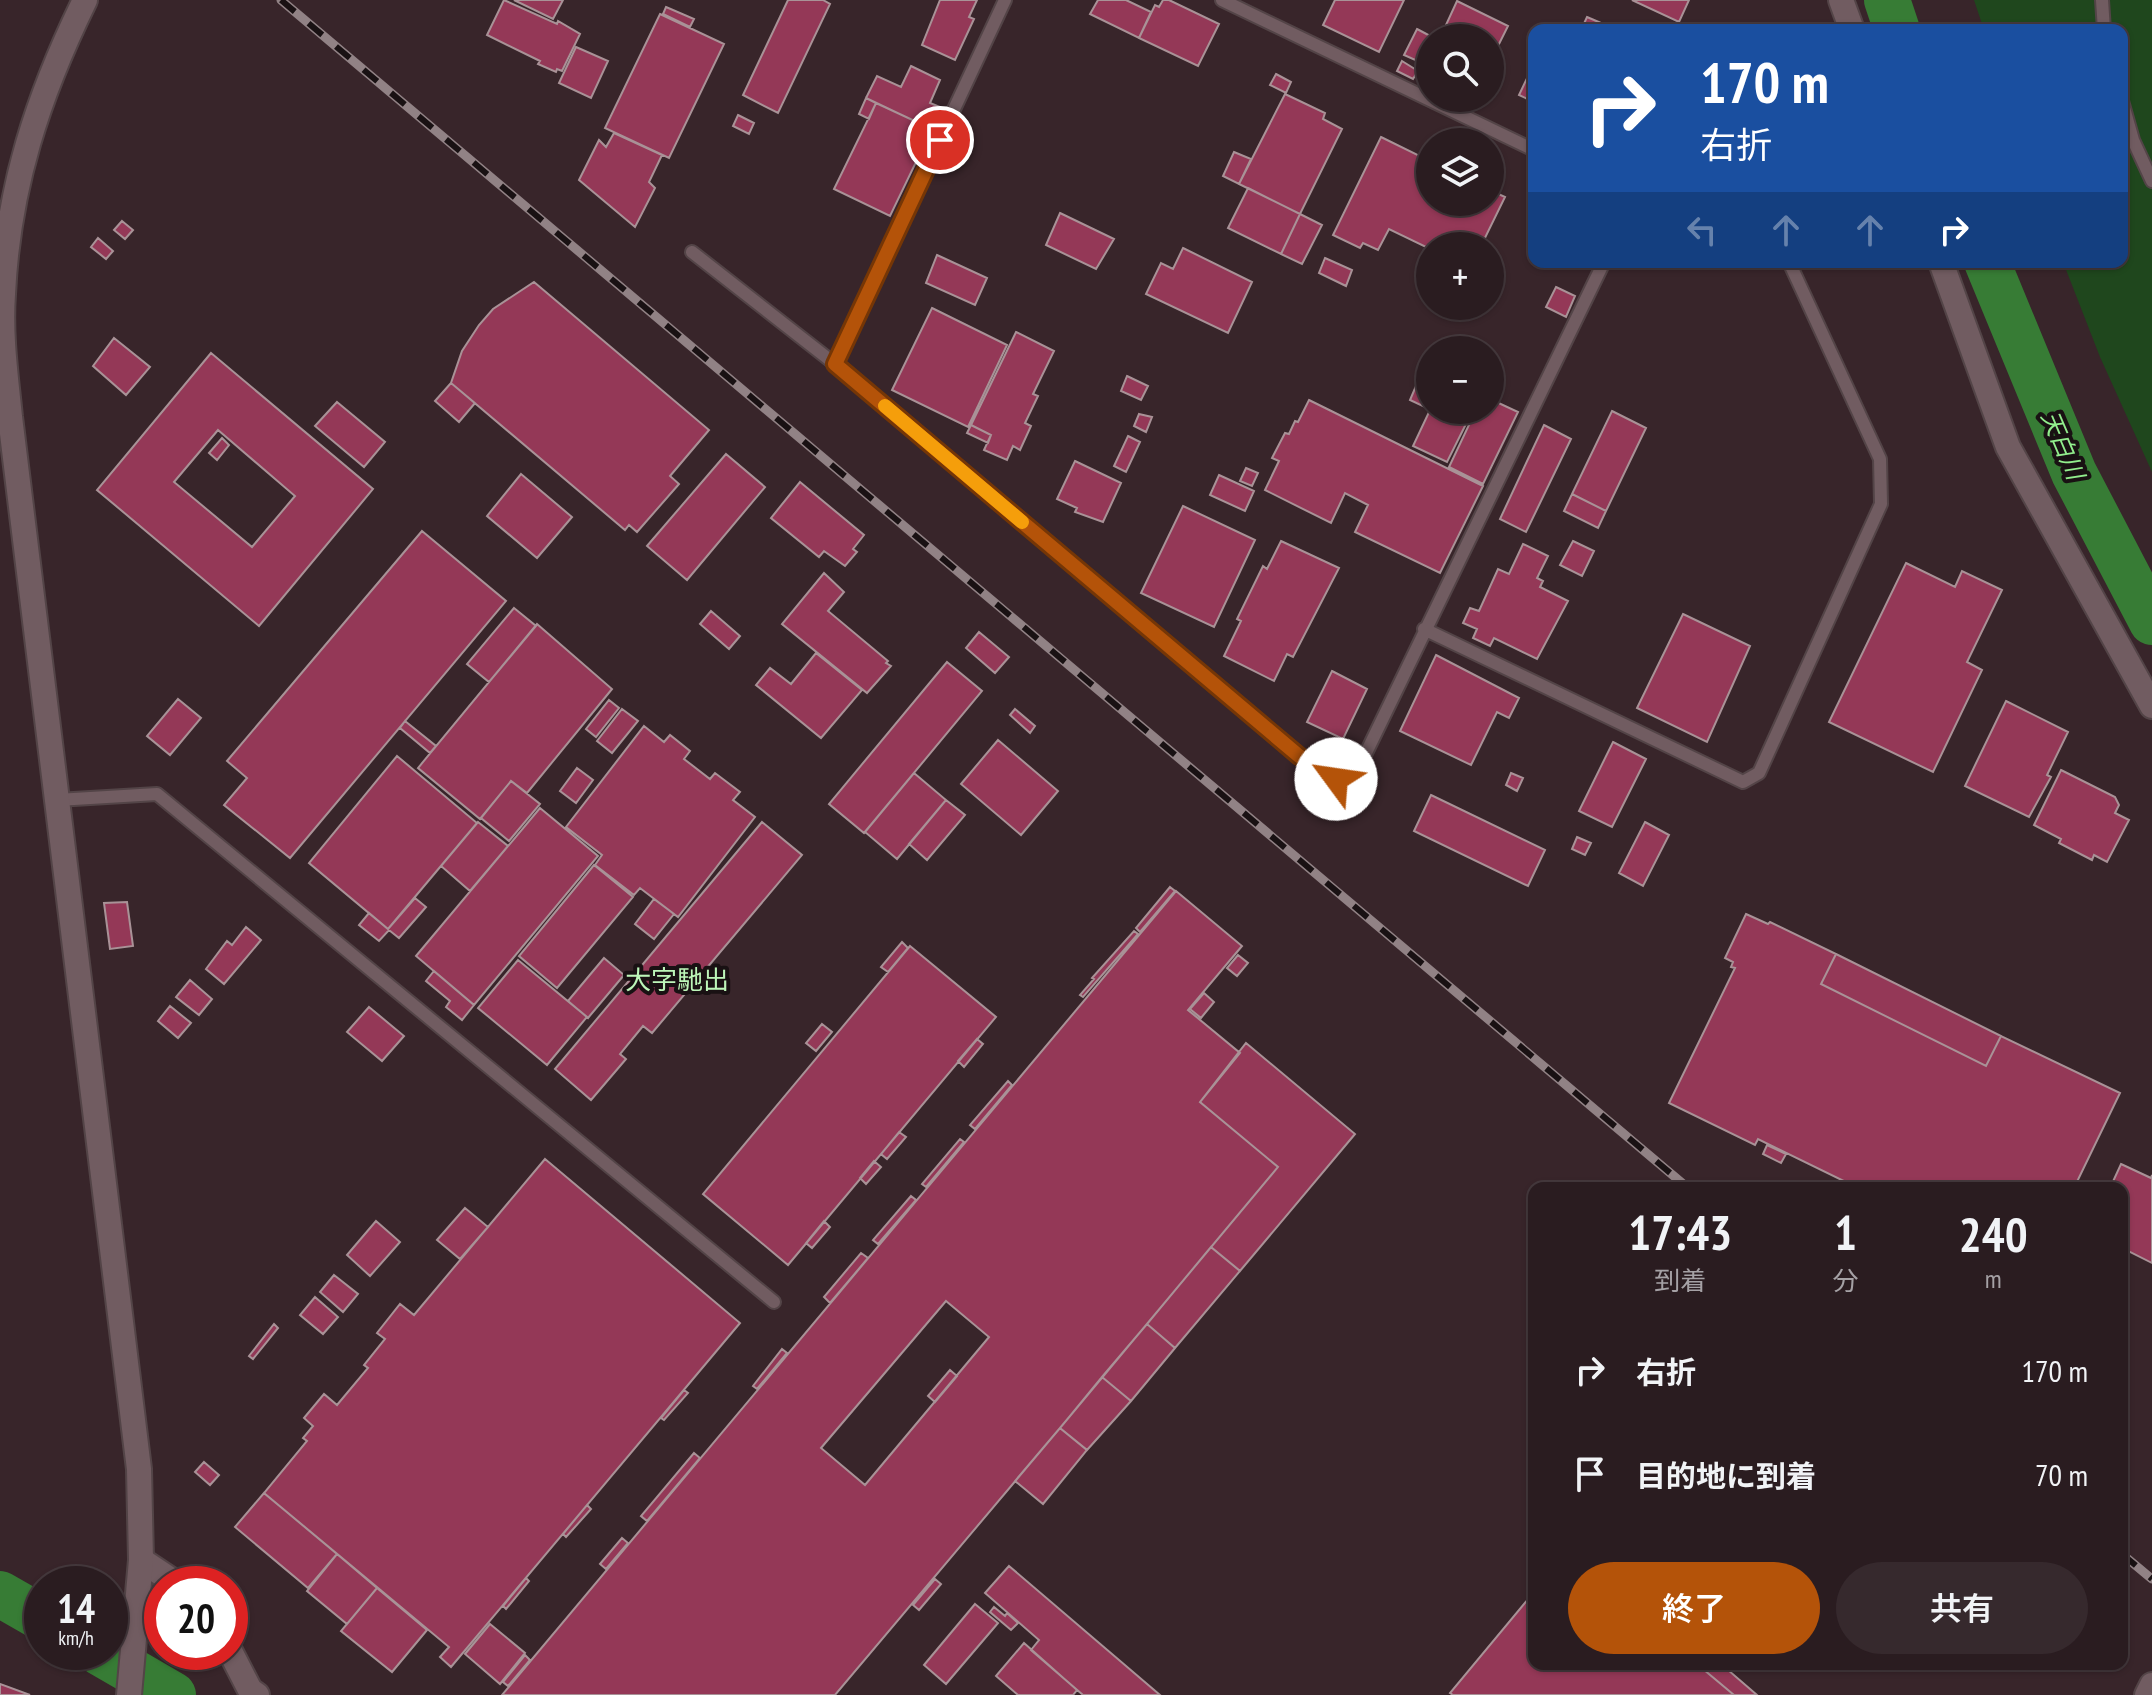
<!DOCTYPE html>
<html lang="ja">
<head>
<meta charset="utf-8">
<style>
  :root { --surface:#2a1c20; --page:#36292d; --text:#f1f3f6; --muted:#a5a1a5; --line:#463a3e; --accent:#b45309 }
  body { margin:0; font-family:"PT Sans Narrow","Noto Sans JP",sans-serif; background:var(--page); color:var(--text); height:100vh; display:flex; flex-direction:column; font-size:30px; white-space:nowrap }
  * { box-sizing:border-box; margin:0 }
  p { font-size:26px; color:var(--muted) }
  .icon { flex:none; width:44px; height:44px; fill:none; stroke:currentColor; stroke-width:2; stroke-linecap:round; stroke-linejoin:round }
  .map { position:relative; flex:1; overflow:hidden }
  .drawer { position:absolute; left:1528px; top:1182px; width:600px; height:488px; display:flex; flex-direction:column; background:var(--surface); border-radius:16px; box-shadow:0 2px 6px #0004,0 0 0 2px var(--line) }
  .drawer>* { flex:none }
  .hud { position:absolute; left:1528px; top:24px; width:600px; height:244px; border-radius:16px; box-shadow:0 2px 6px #0004,0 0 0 2px var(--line); background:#1a4fa0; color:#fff; overflow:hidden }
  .fabs { position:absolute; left:1416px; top:24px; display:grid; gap:16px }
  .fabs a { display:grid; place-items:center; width:88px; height:88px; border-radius:50%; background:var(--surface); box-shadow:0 2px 6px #0004,0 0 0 2px var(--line); font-size:40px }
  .speed { position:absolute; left:24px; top:1566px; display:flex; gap:16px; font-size:40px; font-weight:700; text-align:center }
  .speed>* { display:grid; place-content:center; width:104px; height:104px; border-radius:50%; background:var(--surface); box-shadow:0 2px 6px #0004,0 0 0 2px var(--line); line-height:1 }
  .speed small { font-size:20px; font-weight:400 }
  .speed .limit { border:12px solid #d22; background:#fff; color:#111 }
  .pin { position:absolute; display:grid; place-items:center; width:68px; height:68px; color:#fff; margin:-34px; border:4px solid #fff; border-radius:50%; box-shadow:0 2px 8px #0007 }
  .me { position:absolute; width:88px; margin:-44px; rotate:301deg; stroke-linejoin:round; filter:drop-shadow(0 0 6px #0008) }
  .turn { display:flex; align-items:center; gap:28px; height:168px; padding:0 40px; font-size:36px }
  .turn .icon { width:104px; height:104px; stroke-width:2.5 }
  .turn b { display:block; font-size:56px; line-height:68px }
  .lanes { display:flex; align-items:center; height:76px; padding:0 40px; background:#0003; justify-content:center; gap:40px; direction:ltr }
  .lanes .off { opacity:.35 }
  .eta { display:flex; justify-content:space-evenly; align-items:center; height:136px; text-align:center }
  .eta b { font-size:48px; font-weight:600; line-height:56px }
  .button { display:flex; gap:16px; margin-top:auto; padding:16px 40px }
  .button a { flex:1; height:92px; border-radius:48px; background:var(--accent); color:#fff; font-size:32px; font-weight:600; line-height:92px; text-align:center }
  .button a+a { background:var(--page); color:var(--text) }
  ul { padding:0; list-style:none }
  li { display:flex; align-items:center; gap:24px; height:104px; padding:0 40px }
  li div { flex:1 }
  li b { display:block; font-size:30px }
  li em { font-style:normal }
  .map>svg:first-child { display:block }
</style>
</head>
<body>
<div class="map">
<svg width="2152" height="1695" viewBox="0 0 2152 1695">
  <rect width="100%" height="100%" fill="#38252a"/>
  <path fill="#1f471d" d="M1974,0h178v472l-52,-115 -37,-95h59v-232h-138z"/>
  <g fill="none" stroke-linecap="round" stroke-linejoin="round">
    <path stroke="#377c35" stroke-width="46" d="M1887,0l10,30
      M1987,262l87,211 78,149
      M0,1594l42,24
      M99,1652l74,43"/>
  </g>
  <path fill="#943857" stroke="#a99297" stroke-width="2" fill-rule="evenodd" d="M504,0l53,24 1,-3 22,13 -18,37 -5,-2 -1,3 -18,-8 2,-3 -53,-26z
    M514,0h49l-10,19z
    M788,0h35l7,4 -52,109 -35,-18z
    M940,0h37l-8,17 5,2 -19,41 -33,-15z
    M1098,0h28l25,12 -12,26 -49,-24z
    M1163,0h6l50,24 -21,42 -59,-28 16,-33 4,2z
    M1335,0h69l-25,52 -56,-27z
    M1632,0h57l-10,22z
    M1457,1l51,25 -18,36v-24h-50z
    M666,7l28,12 -4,8 -27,-13z
    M660,14l64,30 -55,114 -64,-30z
    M1587,17l28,12v1h-34z
    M1417,29l17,9h-4v8l-8,17 -18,-8z
    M576,47l32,14 -17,37 -32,-15z
    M1402,61l16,10 -5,8 -16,-8z
    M911,66l29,14 -10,23 10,4 -11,21 -63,-30 11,-22 24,11z
    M1530,72l4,2v28l-15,-7z
    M1276,74l15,8 -5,11 -16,-8z
    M1285,94l40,19 -2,6 19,10 -42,85 -61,-30z
    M866,98l10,5 -7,16 -10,-5z
    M876,103l56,26 -42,87 -56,-27z
    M738,115l16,8 -5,11 -16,-8z
    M614,133l48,22 -13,27 6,6 -20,39 -56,-47 20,-40 7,7z
    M1381,137l49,24v41h60v-12l15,7 -24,49h-51v3l-41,-20 -11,21 -15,-7 -3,5 -27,-13z
    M1234,152l17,7 -12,25 -16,-8z
    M1248,188l52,26 -19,40 -53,-26z
    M1060,213l54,26 -18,30 -50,-24z
    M1300,214l22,11 -20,39 -21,-10z
    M122,221l11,9 -8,9 -11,-9z
    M98,238l15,13 -7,8 -15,-12z
    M1183,248l69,34 -24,51 -82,-39 15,-31 12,6z
    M937,255l50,23 -12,27 -49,-22z
    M1325,258l27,12 -6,16 -27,-13z
    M534,282l175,148 -39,46 9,8 -42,48 -8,-7 -4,5 -174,-147 11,-32 17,-26 14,-16z
    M1556,287l19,9 -9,21 -20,-10z
    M932,308l75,37 -39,82 -76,-37z
    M1016,332l38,19 -21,43 5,2 -13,27 6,3 -11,24 -7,-4 -6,14 -23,-10 7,-15 -20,-10z
    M114,338l36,29 -24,28 -33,-29z
    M211,353l162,136 -114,137 -162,-136zM218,430l77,66 -43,51 -78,-65z
    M1127,376l21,10 -7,14 -20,-9z
    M1419,379l11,6v18l-3,5 -17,-8z
    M451,383l24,20 -16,19 -24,-21z
    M1490,399l28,13 -35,72 -34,-17 27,-57h14z
    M1309,400l174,86 -43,87 -85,-41 13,-27 -23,-12 -14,30 -66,-33 14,-29 -7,-3 13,-25 4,1 6,-13 3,1z
    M337,402l48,40 -21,25 -49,-41z
    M1430,410h43l-26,52 -34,-16z
    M1612,411l34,17 -40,83 -34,-17z
    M1139,414l13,3 -6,15 -12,-6z
    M971,425l20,10 -3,8 -21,-10z
    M1544,425l27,14 -45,93 -26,-13z
    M1128,436l12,6 -14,30 -12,-6z
    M222,438l7,7 -12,15 -8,-7z
    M726,454l39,33 -78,93 -40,-34z
    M1075,461l46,22 -18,39 -28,-10 2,-4 -20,-9z
    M1246,468l12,5 -6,13 -12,-5z
    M521,474l51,43 -35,41 -50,-42z
    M1219,475l35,16 -9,20 -35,-16z
    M800,482l64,53 -11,14 4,3 -12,14 -21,-15 -5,6 -48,-39z
    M1572,494l34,17 -8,17 -34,-17z
    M1183,506l72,34 -41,87 -73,-34z
    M422,531l84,70 -216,257 -66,-53 23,-27 -20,-17z
    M1281,541l58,27 -46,89 -6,-3 -13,27 -50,-25 17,-35 -4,-2 26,-53 4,3z
    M1573,541l21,10 -12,25 -22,-11z
    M1523,544l25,12 -11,22 6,3 -3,6 28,14 -31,58 -43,-21 -4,8 -17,-8 4,-9 -14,-6 7,-15 9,3 19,-42 11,5z
    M1906,563l49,24 7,-16 40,19 -35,72 15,8 -49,102 -104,-50z
    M824,573l20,19 -16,19 60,50 -2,2 5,3 -24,27 -85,-69z
    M514,608l22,18 -47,56 -22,-18z
    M711,611l29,25 -11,13 -29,-25z
    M1683,614l67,32 -43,96 -70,-34z
    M537,624l75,65 -85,104 -16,-12 -31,38 -62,-51z
    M979,632l30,25 -14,16 -29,-25z
    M816,653l46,37 -41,48 -65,-53 14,-17 21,16z
    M1436,655l83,43 -10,20 -12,-6 -26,53 -71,-34z
    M947,662l35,29 -118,142 -35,-29z
    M1332,671l35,18 -24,50 -36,-17z
    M178,699l23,19 -31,37 -23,-19z
    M609,700l10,8 -23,29 -10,-8z
    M2006,701l62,31 -21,43 4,2 -22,40 -64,-31z
    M622,709l16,12 -26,32 -15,-12z
    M1015,709l20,17 -5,7 -20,-18z
    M405,721l31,25 -6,7 -30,-25z
    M644,726l20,16 6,-7 20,16 -6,8 26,20 5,-6 25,19 -7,8 22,17 -77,100 -38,-29 -6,7 -39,-30 7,-10 -36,-28z
    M998,740l60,51 -37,44 -60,-51z
    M1613,742l33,17 -34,68 -33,-16z
    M397,756l80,67 -89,106 -79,-66z
    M577,768l16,12 -17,23 -16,-12z
    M2061,770l54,27 4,8 -4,8 14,7 -22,42 -13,-7 -2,5 -33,-17 2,-4 -27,-14z
    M914,773l32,27 -49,59 -32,-27z
    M1511,773l12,5 -6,13 -11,-6z
    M511,781l29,23 -31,37 -28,-23z
    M1431,795l114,55 -17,36 -114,-55z
    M946,800l19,15 -38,45 -18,-16z
    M540,808l58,48 -124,149 -58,-49z
    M478,822l30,24 -38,45 -29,-25z
    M762,822l40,33 -150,178 -9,-7 -23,28 6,5 -35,41 -36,-31z
    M1645,822l24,13 -26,51 -24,-13z
    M1577,837l14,6 -6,12 -13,-6z
    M594,865l39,32 -76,91 -38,-32z
    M1170,887l5,4 -35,41 -4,-4z
    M1176,891l66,55 -54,64 52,43 -40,49 78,65 -218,261 -225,267h-333zM946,1301l43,36 -124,148 -44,-37z
    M415,898l11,9 -27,31 -10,-8 -10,11 -20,-16 10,-12 19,16z
    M654,899l20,15 -20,25 -19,-15z
    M127,902l6,44 -23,3 -6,-46z
    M1746,914l22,10 2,-2 66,32 -15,30 165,82 15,-30 119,57 -46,95h-216l-100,-49 -3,6 -86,-42 66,-135 -4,-1 2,-5 -8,-4z
    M246,927l15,13 -37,44 -18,-15 21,-28 5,4z
    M1134,931l4,3 -55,63 -3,-2 14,-16 -2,-1z
    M902,942l6,6 -20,24 -7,-5z
    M910,946l86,71 -208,248 -85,-71z
    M1836,954l165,82 -15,30 -165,-82z
    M1238,955l10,8 -11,13 -10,-8z
    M604,958l20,17 -36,43 -20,-17z
    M518,960l69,57 -40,48 -69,-57z
    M434,971l40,34 -12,15 -16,-13 4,-6 -24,-20z
    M190,980l22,19 -13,16 -23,-18z
    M1204,993l10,9 -13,16 -11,-9z
    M170,1006l21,17 -13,15 -20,-17z
    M369,1007l35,29 -22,25 -35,-29z
    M822,1024l10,8 -16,19 -10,-8z
    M977,1039l6,5 -19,23 -6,-6z
    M1246,1043l109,91 -115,137 -29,-24 67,-80 -78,-65z
    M1008,1081l4,4 -37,44 -5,-4z
    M899,1132l7,5 -19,22 -6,-5z
    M960,1139l4,3 -38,45 -4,-3z
    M1767,1145l19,9 -5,9 -18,-9z
    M545,1159l195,164 -289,344 -11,-10 9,-10 -185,-154 43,-52 -4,-3 10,-12 -9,-8 20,-24 13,11 31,-37 -4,-3 21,-26 -8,-6 23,-29 14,11z
    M874,1161l7,6 -15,17 -6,-6z
    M2121,1164l30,14 1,-3v88l-30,-15v-60h-12z
    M911,1196l5,4 -38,44 -5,-4z
    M465,1208l23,19 -28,32 -23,-19z
    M376,1221l24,21 -30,34 -23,-21z
    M824,1221l6,6 -18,21 -6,-5z
    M1211,1247l29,24 -65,77 -28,-24z
    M861,1253l7,5 -38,45 -6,-6z
    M334,1275l24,19 -15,18 -23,-20z
    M315,1297l23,20 -15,17 -23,-19z
    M274,1324l4,4 -25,31 -4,-3z
    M1147,1324l28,24 -44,53 -29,-24z
    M782,1349l5,4 -30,36 -4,-3z
    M950,1370l7,6 -22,26 -7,-6z
    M1102,1377l29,24 -44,49 -27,-22z
    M684,1390l4,3 -24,27 -3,-2z
    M1060,1428l27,22 -44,54 -28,-23z
    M694,1453l6,5 -53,63 -6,-5z
    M204,1462l15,13 -9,10 -15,-13z
    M264,1493l73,61 -29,34 -73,-61z
    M587,1505l4,4 -25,28 -3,-3z
    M622,1538l6,5 -22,26 -6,-5z
    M337,1554l40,34 -30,36 -40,-33z
    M1009,1566l151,129h-77l-52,-45 8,-10 -54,-47z
    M526,1578l3,3 -23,28 -3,-3z
    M935,1579l6,5 -22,26 -6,-5z
    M377,1588l50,42 -35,42 -51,-41z
    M1534,1592v72h163l37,31h-281l-3,-2z
    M975,1604l23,19 -52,61 -22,-19z
    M994,1607l11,9 2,-3 11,10 -7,7 -21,-18z
    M490,1624l35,29 -25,31 -35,-30z
    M1024,1643l53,47 -4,5h-55l-22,-19z
    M525,1655l5,5 -22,26 -5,-4z
    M1697,1664h37l-6,6 29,25h-23z
    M0,1684l30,11h-30z"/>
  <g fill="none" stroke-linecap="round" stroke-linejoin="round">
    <g stroke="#534447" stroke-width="16">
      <path id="lane" d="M1222,0l312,150
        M2102,0l2,30
        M2122,101l11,39 19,41
        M692,252l143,112 464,392 37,23 15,-1 15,-25 238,-491
        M835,364l170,-364
        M1424,629l319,153 16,-9 122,-269 -1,-45 -90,-195 -4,-2
        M57,800l100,-6 617,508"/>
    </g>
    <g stroke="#534447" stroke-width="28">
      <path id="street" d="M1841,0l11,30
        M1941,262l67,185 144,259
        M141,1560l36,24
        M230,1651l20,39 7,5
        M2147,1695l5,-10"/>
    </g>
    <g stroke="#534447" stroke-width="28">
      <path id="secondary" d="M85,0c-47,96 -77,187 -82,294 -3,41 3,83 7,123l129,1052 2,91 -12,135"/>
    </g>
    <use href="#lane" stroke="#715c61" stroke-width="12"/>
    <use href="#street" stroke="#715c61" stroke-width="24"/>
    <use href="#secondary" stroke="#715c61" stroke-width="24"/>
    <g stroke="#918285" stroke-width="9">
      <path id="rail" d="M281,0l1407,1188
        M2122,1554l30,25"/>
    </g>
    <use href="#rail" stroke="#191113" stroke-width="6" stroke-dasharray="18" stroke-linecap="butt"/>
  </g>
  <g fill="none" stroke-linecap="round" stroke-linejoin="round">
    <g stroke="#753606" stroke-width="20">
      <path id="route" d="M940,140l-105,224 464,392 37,23"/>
    </g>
    <use href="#route" stroke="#b45309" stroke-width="14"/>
    <path stroke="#f59e0b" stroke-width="14" d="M885,406l137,116"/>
  </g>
  <g text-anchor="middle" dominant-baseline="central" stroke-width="8" stroke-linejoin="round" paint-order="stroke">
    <g font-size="24" font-style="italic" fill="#92ee8d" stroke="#191113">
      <text transform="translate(2063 445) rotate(67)">天白川</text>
    </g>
    <g font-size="26" fill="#bdf6b9" stroke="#191113">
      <text x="677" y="979">大字馳出</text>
    </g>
  </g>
</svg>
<div class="fabs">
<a><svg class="icon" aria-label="search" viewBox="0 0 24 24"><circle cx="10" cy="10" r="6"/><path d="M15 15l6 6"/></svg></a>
<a><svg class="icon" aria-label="layers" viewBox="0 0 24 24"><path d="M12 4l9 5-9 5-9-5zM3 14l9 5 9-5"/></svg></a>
<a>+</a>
<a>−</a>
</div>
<div class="speed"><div>14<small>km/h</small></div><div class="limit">20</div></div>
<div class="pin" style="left:940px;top:140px;background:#d93025"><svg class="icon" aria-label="arrive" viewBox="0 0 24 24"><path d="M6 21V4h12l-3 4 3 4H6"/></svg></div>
<svg class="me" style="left:1336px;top:779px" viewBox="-20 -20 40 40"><circle r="19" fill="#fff"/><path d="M0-13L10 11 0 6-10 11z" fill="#b45309"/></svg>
<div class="hud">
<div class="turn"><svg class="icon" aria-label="right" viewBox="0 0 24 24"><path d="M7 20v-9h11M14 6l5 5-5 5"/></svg><div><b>170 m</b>右折</div></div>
<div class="lanes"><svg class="icon off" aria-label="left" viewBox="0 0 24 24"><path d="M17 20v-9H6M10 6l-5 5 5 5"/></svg><svg class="icon off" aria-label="ahead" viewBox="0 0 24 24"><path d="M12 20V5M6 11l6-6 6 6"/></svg><svg class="icon off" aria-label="ahead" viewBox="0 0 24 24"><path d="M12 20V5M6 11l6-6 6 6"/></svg><svg class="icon" aria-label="right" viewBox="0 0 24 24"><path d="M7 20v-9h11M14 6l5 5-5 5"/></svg></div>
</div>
<section class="drawer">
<div class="eta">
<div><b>17:43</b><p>到着</p></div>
<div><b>1</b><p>分</p></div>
<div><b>240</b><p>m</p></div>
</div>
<ul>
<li><svg class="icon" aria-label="right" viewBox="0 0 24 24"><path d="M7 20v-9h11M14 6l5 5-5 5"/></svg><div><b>右折</b></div><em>170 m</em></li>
<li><svg class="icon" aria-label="arrive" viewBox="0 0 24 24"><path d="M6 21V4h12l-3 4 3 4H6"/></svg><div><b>目的地に到着</b></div><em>70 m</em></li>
</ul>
<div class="button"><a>終了</a><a>共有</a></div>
</section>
</div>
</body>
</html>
